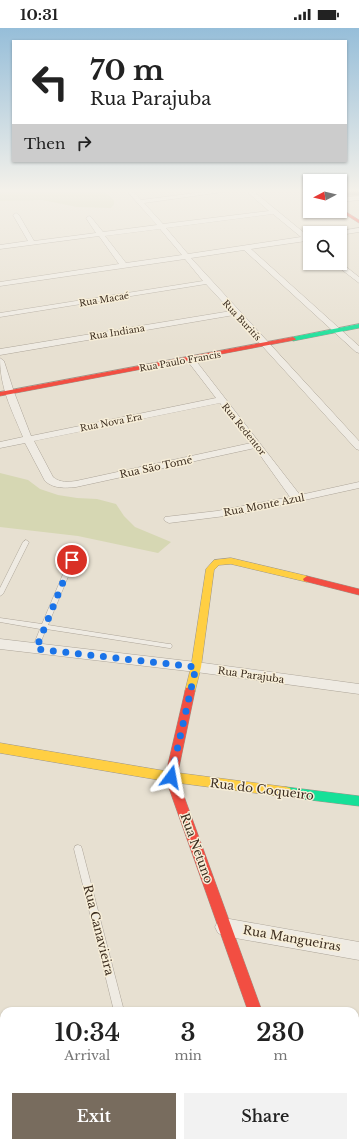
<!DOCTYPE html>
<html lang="en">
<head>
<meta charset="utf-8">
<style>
  :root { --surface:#fff; --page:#f2f2f2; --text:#222; --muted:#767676; --accent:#786c5e }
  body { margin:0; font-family:"Libre Baskerville",serif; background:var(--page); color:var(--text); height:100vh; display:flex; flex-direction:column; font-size:15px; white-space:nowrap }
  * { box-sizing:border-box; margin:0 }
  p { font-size:13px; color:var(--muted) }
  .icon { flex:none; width:22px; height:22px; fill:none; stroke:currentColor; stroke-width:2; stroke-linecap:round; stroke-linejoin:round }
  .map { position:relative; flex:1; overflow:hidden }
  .sheet { position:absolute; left:0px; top:979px; width:359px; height:140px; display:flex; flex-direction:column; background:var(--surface); border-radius:12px 12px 0 0; box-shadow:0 1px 3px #0004 }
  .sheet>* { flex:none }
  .guide { position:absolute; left:12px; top:12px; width:335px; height:122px; border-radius:0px; box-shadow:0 1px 3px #0004; background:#fff; color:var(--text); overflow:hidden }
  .needle { width:26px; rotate:263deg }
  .controls { position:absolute; left:303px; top:146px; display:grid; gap:8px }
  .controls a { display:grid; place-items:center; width:44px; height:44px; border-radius:0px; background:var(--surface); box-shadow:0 1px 3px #0004; font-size:20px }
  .pin { position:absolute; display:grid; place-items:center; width:34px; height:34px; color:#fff; margin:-17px; border:2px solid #fff; border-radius:50%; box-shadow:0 1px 4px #0007 }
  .me { position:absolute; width:44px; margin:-22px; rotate:13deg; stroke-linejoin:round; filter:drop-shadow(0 0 3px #0008) }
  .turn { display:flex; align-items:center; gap:14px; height:84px; padding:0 12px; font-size:18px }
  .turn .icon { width:52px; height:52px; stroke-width:2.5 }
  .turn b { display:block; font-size:28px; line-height:34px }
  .then { display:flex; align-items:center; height:38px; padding:0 12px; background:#0003; gap:8px; font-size:15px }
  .eta { display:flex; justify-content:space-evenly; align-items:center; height:68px; text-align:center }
  .eta b { font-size:24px; font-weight:600; line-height:28px }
  .primary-button { display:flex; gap:8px; margin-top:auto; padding:8px 12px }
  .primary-button a { flex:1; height:46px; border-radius:0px; background:var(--accent); color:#fff; font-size:16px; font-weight:600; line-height:46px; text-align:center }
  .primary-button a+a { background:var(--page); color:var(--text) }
  .status { display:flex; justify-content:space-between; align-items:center; height:28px; padding:0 20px; background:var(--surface); direction:ltr }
  .status svg { height:11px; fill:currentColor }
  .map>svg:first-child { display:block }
</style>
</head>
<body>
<div class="status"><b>10:31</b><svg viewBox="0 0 49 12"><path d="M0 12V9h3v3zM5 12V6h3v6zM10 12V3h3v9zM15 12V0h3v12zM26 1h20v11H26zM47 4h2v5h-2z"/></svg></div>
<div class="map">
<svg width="359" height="1119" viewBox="0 0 359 1119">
  <rect width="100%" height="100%" fill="#e7e0d1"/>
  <path fill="#d6d7b3" d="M0,162h102l12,10v4l-3,4 -34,-1 -35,-7 -42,1z
    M0,445l28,7 12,9 18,6 19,3 20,1 19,5 8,12 11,11 36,15 -13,11 -80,-17 -78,-9z"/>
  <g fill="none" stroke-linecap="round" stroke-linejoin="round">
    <g stroke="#ada599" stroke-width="1">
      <path id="lane" d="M26,512l3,2 -26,52 -3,2v-8l23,-46z
        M72,530l3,2 -27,65 121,19h2l1,2 -1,2h-2l-123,-19 -8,20 -1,2h-4l-1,-2 8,-20 -40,-7v-4l42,6 27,-64z
        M78,817l3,1 1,3 42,162h-10l-40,-162 1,-3z
        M148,1115h10l1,4h-10z"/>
    </g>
    <g stroke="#ada599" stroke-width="1">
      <path id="street" d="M126,162h6l9,10 77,-10h19l-93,13 19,21 106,-13 -24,-21h7l56,46h2v7l-4,-2 -55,8 108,97v7l-3,-1 -112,-102 -53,8 168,183v9l-3,-1 -122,-134 -234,40v-6l231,-38 -25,-27 -206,33v-4l203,-32 -18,-22 -185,27v-4l119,-18 -20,-28 -99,13v-4l28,-4 -15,-26 3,-2 3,2 15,26 62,-8 -10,-15 3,-2 2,1 12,15 54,-7zM273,186l28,23 -113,17 -22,-26zM160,201l22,26 -56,8 -21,-27z
        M359,168v4l-19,2v-4z
        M359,200v4l-19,3v-2h-3l3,-2z
        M340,234l19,15v6l-26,-20z
        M190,328l3,1 107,138 59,-13v6l-118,26 -72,9 -4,-2 -1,-2 1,-2 52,-6 73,-14 -35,-49 -179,39c-11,1 -22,2 -31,-6l-20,-38 -25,5v-6l23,-5c-11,-27 -23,-48 -23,-79l4,3 10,31 17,44 185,-38 -30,-39zM220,375l31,40 -175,38c-8,1 -16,2 -23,-4l-19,-36z
        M0,611l196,23 163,22v10l-163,-22 -196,-23z
        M224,890l135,24v18l-135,-24 -6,-3 -3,-6 3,-6z
        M359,1090v20l-4,2v-20z
        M293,1115h41l-1,4h-39z"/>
    </g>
    <g stroke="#9c958a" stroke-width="1">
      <path id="fast" d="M359,296v4l-66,13 -3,-2 3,-2z
        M286,759l73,9v10l-73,-9 -4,-1 -2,-4 2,-4z"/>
    </g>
    <g stroke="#9c958a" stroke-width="1">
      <path id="slow" d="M231,530l76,18 4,3 -4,3 -76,-18 -12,1 -5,5 -13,97 -6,24 -1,3 -4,1 -4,-1 -1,-3 6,-24 15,-98 8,-9z
        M0,715l171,29 115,15 4,1 2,4 -2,4 -4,1 -115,-15 -171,-29z"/>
    </g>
    <g stroke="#9c958a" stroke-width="1">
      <path id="jam" d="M340,180l19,12v3l-19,-12z
        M293,309l3,2 -1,1 -295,56v-4z
        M307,548l52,13v6l-55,-14 -1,-2z
        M190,659l4,1 1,3 -18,86 85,234h-14l-83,-234 20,-86 1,-3z"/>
    </g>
    <use href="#lane" fill="#efebe3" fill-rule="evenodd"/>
    <use href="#street" fill="#efebe3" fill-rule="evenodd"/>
    <use href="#fast" fill="#16e098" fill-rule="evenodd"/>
    <use href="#slow" fill="#ffcf43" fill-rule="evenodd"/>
    <use href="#jam" fill="#f24e42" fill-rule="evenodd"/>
  </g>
  <path fill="#8e867d" d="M340,162h19v5l-19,1z"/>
  <linearGradient id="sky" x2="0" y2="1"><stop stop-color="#96bed9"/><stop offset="0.51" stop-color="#f4f1ea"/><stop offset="1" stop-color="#f4f1ea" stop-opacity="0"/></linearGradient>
  <rect width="359" height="319" fill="url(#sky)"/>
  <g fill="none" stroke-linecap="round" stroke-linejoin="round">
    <path stroke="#1a73e8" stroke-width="7" stroke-dasharray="0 12.6" d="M72,532l-36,89 160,18 -25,110"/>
  </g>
  <g text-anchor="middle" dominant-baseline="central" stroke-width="3" stroke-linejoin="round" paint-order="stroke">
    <g font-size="9" fill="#3d2e20" stroke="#f7eed8">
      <text transform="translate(104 271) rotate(-9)">Rua Macaé</text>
      <text transform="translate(242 292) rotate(47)">Rua Buritís</text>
      <text transform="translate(117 304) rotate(-9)">Rua Indiana</text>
      <text transform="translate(180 333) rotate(-10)">Rua Paulo Francis</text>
      <text transform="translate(111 394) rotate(-11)">Rua Nova Era</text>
      <text transform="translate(244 401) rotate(51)">Rua Redentor</text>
    </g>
    <g font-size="10" fill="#3d2e20" stroke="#f7eed8">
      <text transform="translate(156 439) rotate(-12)">Rua São Tomé</text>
      <text transform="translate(264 477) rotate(-11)">Rua Monte Azul</text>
      <text transform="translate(251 647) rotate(8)">Rua Parajuba</text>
    </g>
    <g font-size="12" fill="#3d2e20" stroke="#f7eed8">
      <text transform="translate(262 761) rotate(7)">Rua do Coqueiro</text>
      <text transform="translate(197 820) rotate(70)">Rua Netuno</text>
      <text transform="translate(99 902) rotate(76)">Rua Canavieira</text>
      <text transform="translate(292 910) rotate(10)">Rua Mangueiras</text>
    </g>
  </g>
</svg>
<div class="controls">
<a><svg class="needle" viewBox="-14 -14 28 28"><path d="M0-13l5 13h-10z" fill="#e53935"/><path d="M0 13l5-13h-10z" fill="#767676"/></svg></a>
<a><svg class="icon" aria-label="search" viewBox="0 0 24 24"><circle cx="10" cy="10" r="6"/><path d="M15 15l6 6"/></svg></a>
</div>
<div class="pin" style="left:72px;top:532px;background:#d93025"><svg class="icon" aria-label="arrive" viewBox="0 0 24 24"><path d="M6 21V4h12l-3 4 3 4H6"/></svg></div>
<svg class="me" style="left:171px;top:749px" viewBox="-20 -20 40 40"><path d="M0-17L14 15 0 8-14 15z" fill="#1a73e8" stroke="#fff" stroke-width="4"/></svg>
<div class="guide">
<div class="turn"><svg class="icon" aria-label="left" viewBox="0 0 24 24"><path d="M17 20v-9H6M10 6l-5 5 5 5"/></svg><div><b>70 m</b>Rua Parajuba</div></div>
<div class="then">Then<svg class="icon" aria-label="right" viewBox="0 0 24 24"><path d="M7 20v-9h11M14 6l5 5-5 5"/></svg></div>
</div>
<section class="sheet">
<div class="eta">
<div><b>10:34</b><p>Arrival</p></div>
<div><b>3</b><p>min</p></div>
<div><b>230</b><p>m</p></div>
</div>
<div class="primary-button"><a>Exit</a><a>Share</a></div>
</section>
</div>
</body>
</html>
